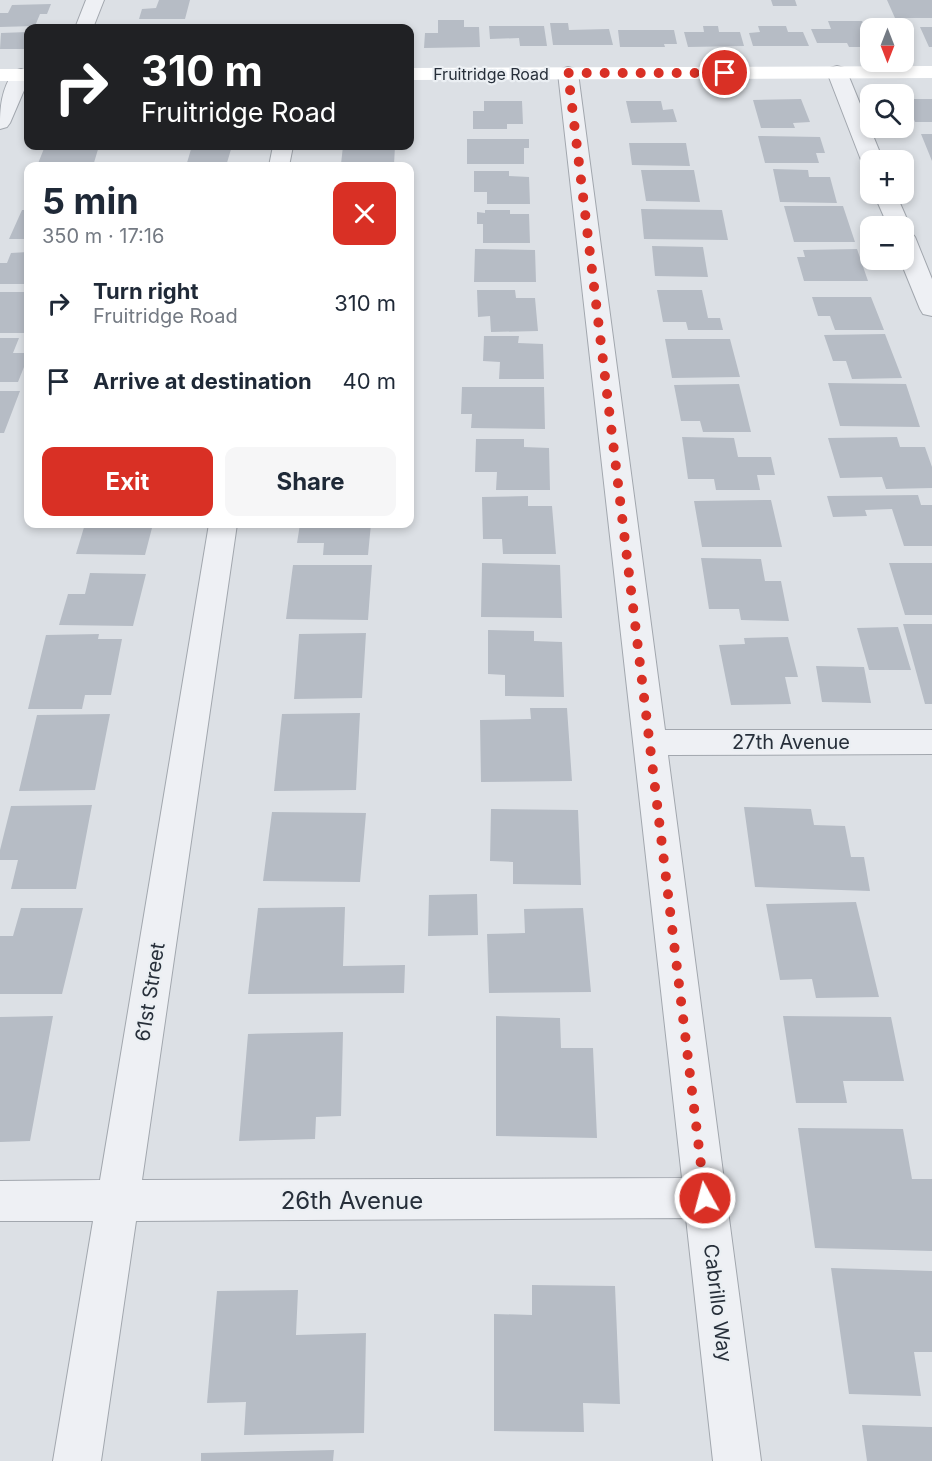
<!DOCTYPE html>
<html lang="en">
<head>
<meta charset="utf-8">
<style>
  :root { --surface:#fff; --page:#f6f6f7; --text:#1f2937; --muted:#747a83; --accent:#d93025 }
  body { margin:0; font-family:Inter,sans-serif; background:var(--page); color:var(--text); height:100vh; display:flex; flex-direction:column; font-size:22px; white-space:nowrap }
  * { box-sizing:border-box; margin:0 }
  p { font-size:20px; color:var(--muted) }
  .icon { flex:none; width:33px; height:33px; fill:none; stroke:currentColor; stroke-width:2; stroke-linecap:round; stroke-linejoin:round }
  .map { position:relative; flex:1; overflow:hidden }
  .details { position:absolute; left:24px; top:162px; width:390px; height:366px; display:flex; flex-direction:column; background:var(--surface); border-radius:12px; box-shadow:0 3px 9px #0003 }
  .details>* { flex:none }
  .banner { position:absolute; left:24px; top:24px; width:390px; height:126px; border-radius:12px; box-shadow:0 3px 9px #0003; background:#202124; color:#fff; overflow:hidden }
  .needle { width:39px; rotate:180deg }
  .fabs { position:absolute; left:860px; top:18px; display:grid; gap:12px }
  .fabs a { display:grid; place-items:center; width:54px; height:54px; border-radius:12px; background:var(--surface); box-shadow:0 3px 9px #0003; font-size:30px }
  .pin { position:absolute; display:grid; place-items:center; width:51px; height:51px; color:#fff; margin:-26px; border:3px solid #fff; border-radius:50%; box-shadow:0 2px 6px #0007 }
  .me { position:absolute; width:66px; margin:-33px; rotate:353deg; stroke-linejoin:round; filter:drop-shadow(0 0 4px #0008) }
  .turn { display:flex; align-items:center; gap:21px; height:126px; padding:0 18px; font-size:27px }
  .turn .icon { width:78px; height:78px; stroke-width:2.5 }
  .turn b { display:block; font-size:42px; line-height:51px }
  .round { display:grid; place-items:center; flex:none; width:63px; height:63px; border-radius:12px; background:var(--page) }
  .head { display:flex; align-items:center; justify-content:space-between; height:102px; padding:0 18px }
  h1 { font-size:36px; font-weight:700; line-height:45px }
  .primary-button { display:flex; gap:12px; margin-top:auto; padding:12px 18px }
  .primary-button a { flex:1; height:69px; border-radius:12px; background:var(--accent); color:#fff; font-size:24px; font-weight:700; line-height:69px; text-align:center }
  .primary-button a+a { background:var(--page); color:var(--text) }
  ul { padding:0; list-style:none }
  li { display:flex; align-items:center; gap:18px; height:78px; padding:0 18px }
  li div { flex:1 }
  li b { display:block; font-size:22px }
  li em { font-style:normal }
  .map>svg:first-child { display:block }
</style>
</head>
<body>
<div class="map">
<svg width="932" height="1461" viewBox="0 0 932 1461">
  <rect width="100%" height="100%" fill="#dce0e5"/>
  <path fill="#b6bcc5" d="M159,0h31l-5,19h-46l3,-10 14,-1z
    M771,0h24l2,6h-24z
    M887,0h45v18h-37z
    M51,4l-4,10h-7l-5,12 -35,1v-14h8l4,-8z
    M438,20h26v7h15l1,20 -56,1 1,-15h13z
    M828,21h34l8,18v8h-21l-2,-4h-30l-6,-14h20z
    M550,23h18l1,7 40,-1 4,16h-60z
    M489,26h55l3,20h-27l-1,-8 -29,1z
    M703,26h15l1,6h21l4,14 -56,1 -4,-15h20z
    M758,26h28l2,6h15l6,14h-56l-4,-13 11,-1z
    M920,27h12v20h-3z
    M618,30h56l3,14h-13l1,3h-45z
    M28,32v17h-28l1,-16z
    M801,99l9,23 -17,1 2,5h-34l-8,-28z
    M906,99h26v23h-17z
    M484,101h38l1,23h-16v5h-34v-18h11z
    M626,101h35l2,9 10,-1 4,13 -46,1z
    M921,134h11v27z
    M758,136l62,1 5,16h-9l3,10h-54z
    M467,139h62v9h-5v16h-57z
    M629,143h57l4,23 -58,-1z
    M45,146h54l-6,20h-56z
    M192,146h40l-6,20h-40z
    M343,146h52l-1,19 -53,-1z
    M773,169l35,1 1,7h21l7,26 -57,-1z
    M641,170h53l6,32 -54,-1z
    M474,171h35v5l20,1 1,27h-43v-12h-13z
    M784,206h59l12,36h-61z
    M641,209l81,1 6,30 -84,-1z
    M22,210h6v29h-19z
    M485,210h25v4h19l1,29h-47v-19h-6v-12l8,1z
    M652,246l51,1 5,30 -53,-1z
    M475,249l60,1 1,32h-62z
    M857,249l11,32h-64l-7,-24h8l-2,-7z
    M28,252v32h-28v-21h7l4,-10z
    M477,290h38l1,8h19l3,33 -47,1 -1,-16 -12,1z
    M657,290h45l6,28h12l3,12h-35l-2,-8h-23z
    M0,292h28v21l-3,9h3v11h-28z
    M812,297h59l13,33h-49l-5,-14h-12z
    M885,334l17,44 -50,1 -6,-18h-13l-9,-26z
    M484,336h35l-1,7 25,1 1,35h-45l1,-17 -17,-1z
    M0,338h19l-6,15h15v14h-4l-6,15h-18z
    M665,339h65l10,38 -68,1z
    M828,383l78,1 14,43 -80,-1z
    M739,384l12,48h-48l-3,-11h-19l-7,-36z
    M462,387h82l1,42 -74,-1 1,-14h-11z
    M0,391h20l-16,42h-4z
    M682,437l52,1 4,19h33l4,18h-18l3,15h-44l-2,-11h-26z
    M897,437l3,10h25l7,20v21l-46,1 -4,-12 -42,1 -12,-40z
    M476,439h48v8l25,1 1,42h-54l1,-18h-22z
    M918,495l3,10h11v41h-28l-12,-37 -27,1 2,6 -34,1 -6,-21z
    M528,496v10h24l4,48h-53l-1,-15h-19l-1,-42z
    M771,500l11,47h-80l-8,-46z
    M85,524h68l-8,31 -69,-1z
    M300,524h71l-3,31h-45l1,-12h-27z
    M701,558l60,1 4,22h16l8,40 -48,-1 -2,-11h-30z
    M482,563l78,2 2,53 -81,-1z
    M889,563h43v52h-27z
    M293,565h79l-4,55 -82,-1z
    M90,573l56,1 -13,52 -74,-1 9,-31h17z
    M903,624h29v80h-7z
    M898,627l13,43h-42l-12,-42z
    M488,630l46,1v10l28,1 2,55 -59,-1v-21l-17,-1z
    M366,633l-4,65 -68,1 5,-65z
    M99,634l-1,5h24l-11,56h-26l-3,14h-54l18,-74z
    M788,637l10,40h-13l6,27 -60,1 -12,-60 26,-1 -1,-6z
    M816,666l48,1 7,36 -49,-1z
    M530,708h37l5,73 -91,1 -1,-62 51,-1z
    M360,713l-4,77 -82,1 8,-77z
    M110,714l-15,76 -76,1 18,-76z
    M92,805l-16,84h-65l7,-29h-18v-10l11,-44z
    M744,807l67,2 3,16 31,1 6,31h13l6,34 -115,-4z
    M491,809l87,1 3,75 -68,-1v-22l-23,-1z
    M272,812l94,1 -6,69 -97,-1z
    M477,894l1,41 -50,1 1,-41z
    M856,902l23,95 -63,1 -4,-19 -32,1 -14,-76z
    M345,907l-2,59 62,-1 -1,28 -156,1 10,-86z
    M21,908h62l-21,86h-62v-58h13z
    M583,908l8,84 -102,1 -2,-59 38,-1 -1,-24z
    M53,1016l-23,125 -30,1v-125z
    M496,1016l64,2 1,30h32l4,90 -101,-2z
    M783,1016l108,1 13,64h-61l4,22h-51z
    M343,1032l-2,84 -25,1 -1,22 -76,2 9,-107z
    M798,1128l105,1 9,50h20v72l-117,-3z
    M831,1268l101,3v81h-18l7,44 -72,-2z
    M532,1285l83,1 5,118 -37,-1 1,29 -90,-1v-117l38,1z
    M298,1290l-2,45 70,-2 -2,100 -120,2 2,-33 -39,1 10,-112z
    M862,1425l70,2v34h-65z
    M334,1450l-1,11h-132v-8z"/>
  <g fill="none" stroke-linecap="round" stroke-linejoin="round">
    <g stroke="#a2a7ae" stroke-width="2">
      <path id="street" d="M86,0h18l-11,28h-18z
        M837,66l7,2 3,4 36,88h-13v6l-6,-1 -3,-5 -34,-88 3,-4z
        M568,67l7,2 3,4 87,657h267v24l-264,1 93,706h-48l-27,-243 -550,3 -35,240h-48l40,-240h-93v-40l100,-1 109,-656h28l-95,656 540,-2 -124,-1105 3,-4z
        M21,69l7,3v9l-18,42 -3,4 -7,2c0,-22 1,-39 14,-58z
        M273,146h20l-4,20h-20z
        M874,194h22l14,32 -3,5 4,1 4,5 17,42v37l-9,-2 -3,-5 -20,-49h3v-34h-15z"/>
    </g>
    <use href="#street" fill="#eef0f4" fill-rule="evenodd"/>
    <path fill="#fff" fill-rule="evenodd" d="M932,66v12l-522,2v-12z
      M0,69h28v12h-28z"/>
  </g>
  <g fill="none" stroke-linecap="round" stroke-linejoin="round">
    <path stroke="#d93025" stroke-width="10" stroke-dasharray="0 18" d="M705,1198l-137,-1125h157"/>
  </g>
  <g text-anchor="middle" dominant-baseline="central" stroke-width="4.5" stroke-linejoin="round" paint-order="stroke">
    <g font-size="16" fill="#272f3a" stroke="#ebeff3">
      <text x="491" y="74">Fruitridge Road</text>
    </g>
    <g font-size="20" fill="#272f3a" stroke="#ebeff3">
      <text x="791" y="742">27th Avenue</text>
      <text transform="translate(150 992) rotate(-81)">61st Street</text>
      <text transform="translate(718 1303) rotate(83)">Cabrillo Way</text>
    </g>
    <g font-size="24" fill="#272f3a" stroke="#ebeff3">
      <text x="352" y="1200">26th Avenue</text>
    </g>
  </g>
</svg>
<div class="fabs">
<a><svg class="needle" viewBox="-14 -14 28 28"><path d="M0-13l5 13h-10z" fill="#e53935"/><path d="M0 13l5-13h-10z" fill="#747a83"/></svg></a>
<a><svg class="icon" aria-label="search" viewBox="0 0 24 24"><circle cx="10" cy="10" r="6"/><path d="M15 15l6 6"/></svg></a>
<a>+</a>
<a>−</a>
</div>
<div class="pin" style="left:725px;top:73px;background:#d93025"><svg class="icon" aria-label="arrive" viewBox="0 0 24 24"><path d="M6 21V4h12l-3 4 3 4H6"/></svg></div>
<svg class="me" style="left:705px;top:1198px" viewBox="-20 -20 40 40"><circle r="17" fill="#d93025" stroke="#fff" stroke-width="3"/><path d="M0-11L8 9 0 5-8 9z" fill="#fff"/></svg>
<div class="banner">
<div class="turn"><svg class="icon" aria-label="right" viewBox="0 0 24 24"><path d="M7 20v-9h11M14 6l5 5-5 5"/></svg><div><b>310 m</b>Fruitridge Road</div></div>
</div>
<section class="details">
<div class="head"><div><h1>5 min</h1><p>350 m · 17:16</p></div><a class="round" style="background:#d93025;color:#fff"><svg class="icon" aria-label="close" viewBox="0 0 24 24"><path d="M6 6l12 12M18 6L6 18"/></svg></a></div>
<ul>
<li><svg class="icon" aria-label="right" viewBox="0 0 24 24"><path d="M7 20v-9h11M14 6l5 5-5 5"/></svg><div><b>Turn right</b><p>Fruitridge Road</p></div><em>310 m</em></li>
<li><svg class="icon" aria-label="arrive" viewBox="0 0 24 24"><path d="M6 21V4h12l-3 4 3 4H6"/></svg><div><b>Arrive at destination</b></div><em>40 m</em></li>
</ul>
<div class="primary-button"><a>Exit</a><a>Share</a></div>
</section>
</div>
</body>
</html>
